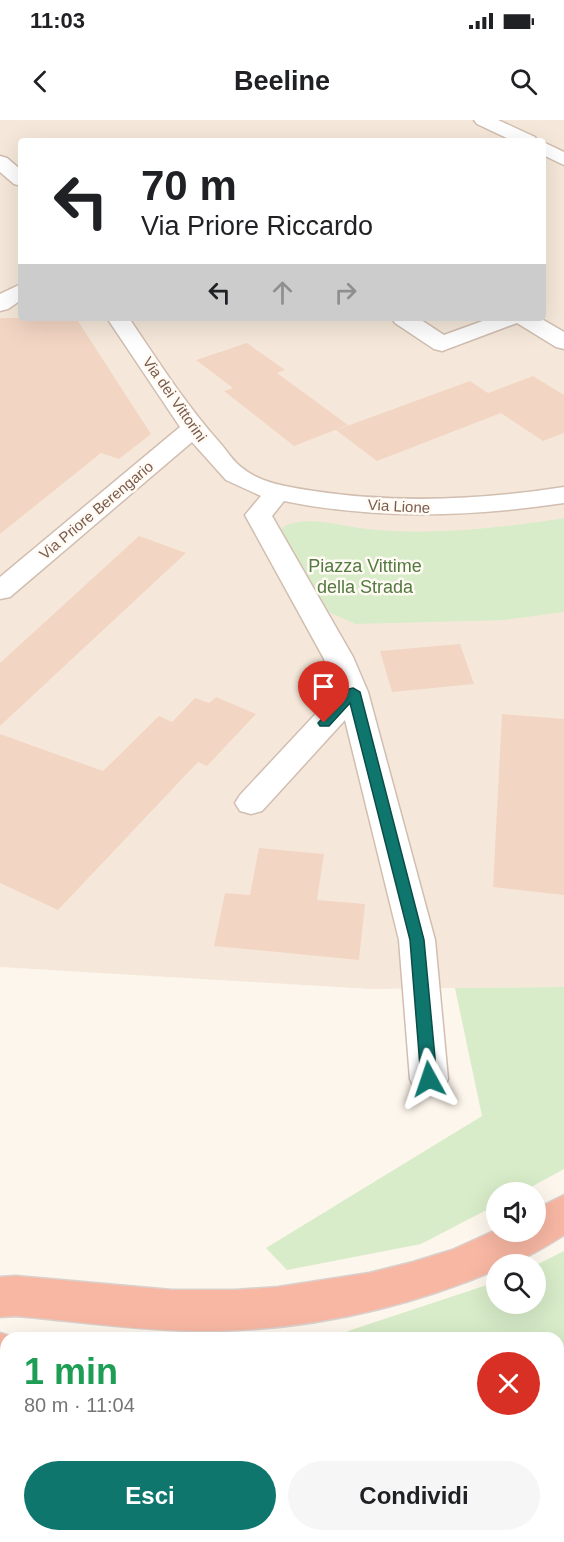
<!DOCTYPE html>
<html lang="it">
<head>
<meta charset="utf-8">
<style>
  :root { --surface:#fff; --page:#f6f6f6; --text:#202124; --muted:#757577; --accent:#0f766e }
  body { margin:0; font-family:Arial,sans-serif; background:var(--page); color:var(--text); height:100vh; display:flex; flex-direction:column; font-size:22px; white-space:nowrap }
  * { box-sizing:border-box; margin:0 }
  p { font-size:20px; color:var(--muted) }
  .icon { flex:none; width:33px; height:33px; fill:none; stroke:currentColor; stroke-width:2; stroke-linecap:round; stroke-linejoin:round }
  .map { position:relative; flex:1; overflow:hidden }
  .details { position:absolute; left:0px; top:1212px; width:564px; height:210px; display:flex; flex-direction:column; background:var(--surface); border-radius:18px 18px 0 0; box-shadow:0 6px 24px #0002 }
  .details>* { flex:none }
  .hud { position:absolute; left:18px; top:18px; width:528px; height:183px; border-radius:6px; box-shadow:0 6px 24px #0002; background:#fff; color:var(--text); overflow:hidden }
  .tools { position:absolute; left:486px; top:1062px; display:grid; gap:12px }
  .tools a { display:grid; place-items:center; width:60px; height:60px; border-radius:50%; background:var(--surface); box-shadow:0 6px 24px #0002; font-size:30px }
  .pin { position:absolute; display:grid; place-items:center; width:51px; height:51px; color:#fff; margin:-62px -26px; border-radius:50% 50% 50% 0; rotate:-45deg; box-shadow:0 0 6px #0007 }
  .pin .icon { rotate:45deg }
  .me { position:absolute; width:66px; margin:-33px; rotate:355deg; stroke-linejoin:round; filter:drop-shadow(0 0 4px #0008) }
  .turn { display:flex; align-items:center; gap:21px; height:126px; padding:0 24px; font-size:27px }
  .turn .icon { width:78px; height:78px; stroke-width:2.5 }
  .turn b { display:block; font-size:42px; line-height:51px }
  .lanes { display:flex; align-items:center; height:57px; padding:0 24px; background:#0003; justify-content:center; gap:30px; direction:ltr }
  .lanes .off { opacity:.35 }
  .round { display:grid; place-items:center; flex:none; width:63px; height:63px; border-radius:32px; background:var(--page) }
  .head { display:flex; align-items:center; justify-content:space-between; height:102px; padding:0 24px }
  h1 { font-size:36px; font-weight:700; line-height:45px; color:#1e9e55 }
  .cta { display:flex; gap:12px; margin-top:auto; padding:12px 24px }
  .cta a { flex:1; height:69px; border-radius:36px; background:var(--accent); color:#fff; font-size:24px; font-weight:700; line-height:69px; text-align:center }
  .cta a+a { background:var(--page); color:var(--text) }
  .status { display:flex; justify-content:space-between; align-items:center; height:42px; padding:0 30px; background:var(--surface); direction:ltr }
  .status svg { height:16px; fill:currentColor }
  header { display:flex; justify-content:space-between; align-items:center; height:78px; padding:0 24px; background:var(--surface); font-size:27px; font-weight:700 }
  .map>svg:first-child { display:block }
</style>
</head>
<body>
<div class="status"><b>11:03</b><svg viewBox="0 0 49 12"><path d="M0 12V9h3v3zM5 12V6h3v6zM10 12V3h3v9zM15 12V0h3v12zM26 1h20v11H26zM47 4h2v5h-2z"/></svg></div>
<header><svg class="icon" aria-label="back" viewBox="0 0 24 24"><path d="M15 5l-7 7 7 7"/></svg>Beeline<svg class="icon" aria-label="search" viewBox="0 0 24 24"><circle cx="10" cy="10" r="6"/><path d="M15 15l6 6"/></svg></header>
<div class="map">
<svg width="564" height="1422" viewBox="0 0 564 1422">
  <rect width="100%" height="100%" fill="#fdf6ec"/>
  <path fill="#f5e8da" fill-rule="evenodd" d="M0,0h564v867l-193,2 -371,-22zM21,21h522v177h-522z"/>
  <path fill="#d8ecc9" d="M564,398v94l-59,8 -150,4 -26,-12 -49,-82c19,-18 63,-3 88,-1 65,7 132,-1 196,-11z
    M564,867v182l-42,23h-26v13l-75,39 -134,26 -21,-22 216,-132 -27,-128z
    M564,1131v118l-6,-1v-30h-215l5,-7 148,-49v22h40v-39z
    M0,1366l6,1v49h30l-4,6h-32z
    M187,1416h184l49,6h-189z"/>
  <path fill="#f3d5c3" d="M0,198h76l75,116 -32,25 -18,-6 -101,81z
    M247,223l38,27 -8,3 71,52 -54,21 -70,-55 9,-3 -37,-28z
    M533,256l31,19v38l-21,8 -42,-28 -124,48 -41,-31 134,-49 18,12z
    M139,416l47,17 -186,173v-63z
    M460,524l14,40 -82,8 -12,-41z
    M216,577l40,17 -49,52 -9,-4 -140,148 -58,-27v-149l103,37 56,-55 13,6 23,-24 14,5z
    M502,594l62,5v176l-71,-8z
    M259,728l65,6 -7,46 48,4 -6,56 -145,-14 11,-53 25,2z"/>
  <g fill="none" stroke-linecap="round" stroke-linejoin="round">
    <g stroke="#d1beb0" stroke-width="3">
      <path id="minor" d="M474,0h24l37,17 2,4h-24l-36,-17z
        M543,22l21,10v13l-21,-10z
        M0,36l7,2 14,12v16l-7,-2 -14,-12z
        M21,164v16l-13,9 -8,2v-17z
        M107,198h22c29,43 57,87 91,125 7,8 13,18 21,24 20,17 49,20 73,24 84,13 167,9 250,-4v16c-94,14 -187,17 -280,-2l-12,15 81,141 15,35 67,248 13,139 -5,11 -14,5 -14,-5 -5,-11 -11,-139 -54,-220 -83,91 -11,3 -11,-3 -5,-8 5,-8 97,-104 -14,-34 -78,-142 16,-19 -35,-16 -34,-38 -182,155 -10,2v-22l180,-150z
        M392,198h26l26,17 47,-17h49l24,14v17l-8,-2 -39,-24 -75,28 -8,-2 -39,-26z"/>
    </g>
    <g stroke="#dad1cd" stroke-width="3">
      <path id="highway" d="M564,1075v40c-20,12 -43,29 -68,29v6c-95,40 -198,62 -302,61 -60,-1 -119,-10 -178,-15l-16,1v-40l16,-1 156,14h63l43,-3 91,-14 44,-11 39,-12 44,-20 40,2v-23z
        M0,1213l16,5h-10v38l-6,-1z
        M564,1290v65l-6,3v-66z
        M0,1301h6v46h-6z"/>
    </g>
    <use href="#minor" fill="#fff" fill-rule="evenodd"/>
    <use href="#highway" fill="#f7b7a3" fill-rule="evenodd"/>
    <g stroke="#dad1cd" stroke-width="46" stroke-linecap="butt">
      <path id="highway-bridge" d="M558,1365l6,30"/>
    </g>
    <use href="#highway-bridge" stroke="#f7b7a3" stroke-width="43"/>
  </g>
  <path fill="#0f766e" stroke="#0a4d48" stroke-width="1.5" d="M353,568l7,4 64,248 13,139 -2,5 -6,2 -5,-2 -3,-5 -11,-139 -60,-237 -21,23h-9l-2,-3 31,-34z"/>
  <g text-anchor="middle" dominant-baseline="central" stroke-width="5" stroke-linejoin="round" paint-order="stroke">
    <g font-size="15" fill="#7a5c4d" stroke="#fffaf3">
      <text transform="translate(175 279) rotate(55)">Via dei Vittorini</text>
      <text transform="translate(399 386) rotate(3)">Via Lione</text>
      <text transform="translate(96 390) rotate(-40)">Via Priore Berengario</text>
    </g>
    <g font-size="18" fill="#537a41" stroke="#fffaf3">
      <text x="365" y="446">Piazza Vittime<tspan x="365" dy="21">della Strada</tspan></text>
    </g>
  </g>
</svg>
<div class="tools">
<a><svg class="icon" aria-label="sound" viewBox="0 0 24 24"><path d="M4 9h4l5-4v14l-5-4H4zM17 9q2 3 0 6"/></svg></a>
<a><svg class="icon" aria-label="search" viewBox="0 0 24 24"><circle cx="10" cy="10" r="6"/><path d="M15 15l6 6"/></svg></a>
</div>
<div class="pin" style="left:324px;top:603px;background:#d93025"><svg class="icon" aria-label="arrive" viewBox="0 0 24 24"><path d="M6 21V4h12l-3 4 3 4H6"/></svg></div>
<svg class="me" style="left:429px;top:959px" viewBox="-20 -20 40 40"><path d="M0-17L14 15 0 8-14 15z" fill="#0f766e" stroke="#fff" stroke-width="4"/></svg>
<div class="hud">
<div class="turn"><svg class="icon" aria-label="left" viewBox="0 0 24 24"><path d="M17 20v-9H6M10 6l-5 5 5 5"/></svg><div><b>70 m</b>Via Priore Riccardo</div></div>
<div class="lanes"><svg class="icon" aria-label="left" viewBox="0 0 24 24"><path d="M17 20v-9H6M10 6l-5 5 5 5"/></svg><svg class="icon off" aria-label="ahead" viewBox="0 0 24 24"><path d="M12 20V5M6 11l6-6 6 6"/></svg><svg class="icon off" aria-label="right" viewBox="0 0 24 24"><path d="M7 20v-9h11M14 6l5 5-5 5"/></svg></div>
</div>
<section class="details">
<div class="head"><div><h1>1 min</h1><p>80 m · 11:04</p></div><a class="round" style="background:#d93025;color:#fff"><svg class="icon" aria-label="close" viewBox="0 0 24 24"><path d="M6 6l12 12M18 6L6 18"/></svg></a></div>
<div class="cta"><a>Esci</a><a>Condividi</a></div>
</section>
</div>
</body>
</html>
